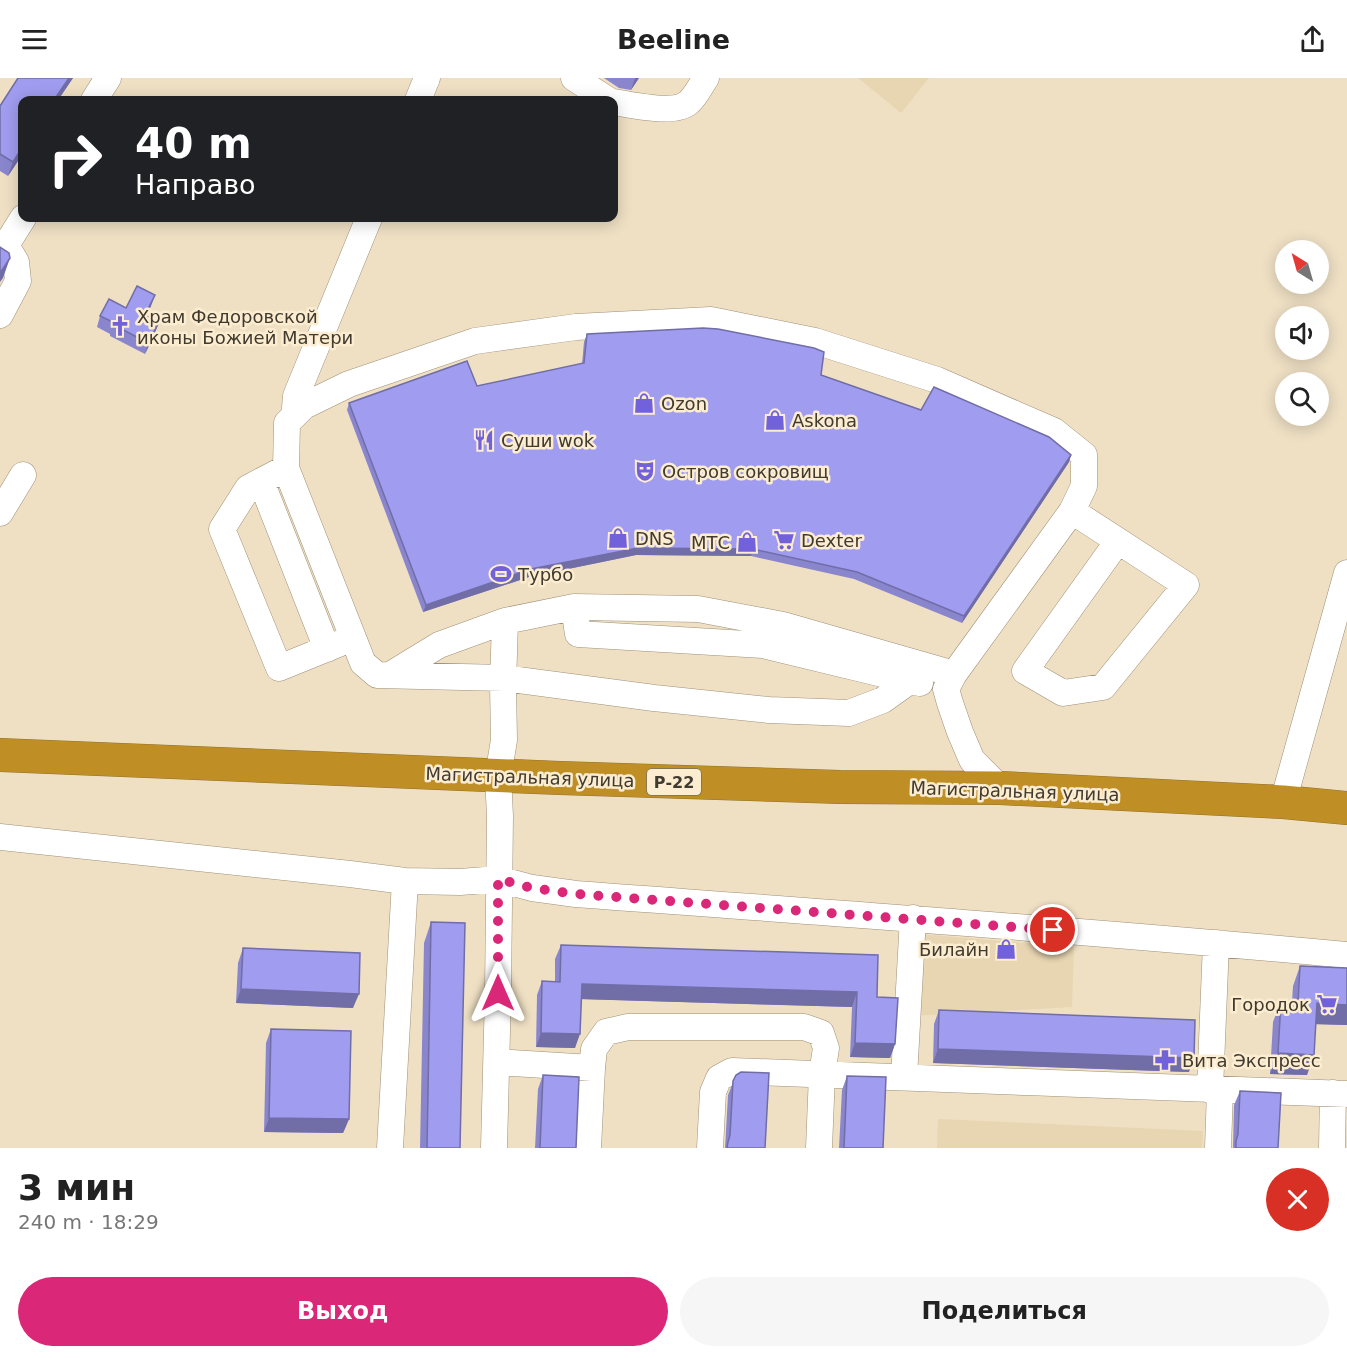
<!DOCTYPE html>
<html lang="ru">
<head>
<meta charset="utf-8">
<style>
  :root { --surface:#fff; --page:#f6f6f6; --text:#222; --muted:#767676; --accent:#db2777 }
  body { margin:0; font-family:"DejaVu Sans",sans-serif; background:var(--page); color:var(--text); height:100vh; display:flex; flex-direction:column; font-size:22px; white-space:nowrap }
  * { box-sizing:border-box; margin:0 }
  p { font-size:20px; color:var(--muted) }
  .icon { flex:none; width:33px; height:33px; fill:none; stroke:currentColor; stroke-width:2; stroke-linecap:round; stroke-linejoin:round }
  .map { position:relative; height:1070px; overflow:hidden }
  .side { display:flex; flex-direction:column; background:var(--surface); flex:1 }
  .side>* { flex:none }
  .hud { position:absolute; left:18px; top:18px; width:600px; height:126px; border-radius:12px; box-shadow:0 3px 15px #0003; background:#202124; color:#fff; overflow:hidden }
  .needle { width:39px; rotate:323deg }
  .fabs { position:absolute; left:1275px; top:162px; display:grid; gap:12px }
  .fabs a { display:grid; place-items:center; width:54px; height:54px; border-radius:50%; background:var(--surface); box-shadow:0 3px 15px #0003; font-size:30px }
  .pin { position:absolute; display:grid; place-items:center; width:51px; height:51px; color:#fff; margin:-26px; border:3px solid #fff; border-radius:50%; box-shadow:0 2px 6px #0007 }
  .me { position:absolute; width:66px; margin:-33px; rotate:0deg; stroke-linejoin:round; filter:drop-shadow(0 0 4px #0008) }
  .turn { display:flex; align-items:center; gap:21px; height:126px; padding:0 18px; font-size:27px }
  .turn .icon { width:78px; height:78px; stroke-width:2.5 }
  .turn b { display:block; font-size:42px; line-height:51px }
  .round { display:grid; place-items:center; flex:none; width:63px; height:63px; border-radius:32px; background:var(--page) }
  .overview { display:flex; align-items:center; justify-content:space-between; height:102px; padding:0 18px }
  h1 { font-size:36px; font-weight:700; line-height:45px }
  .button { display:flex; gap:12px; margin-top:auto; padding:12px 18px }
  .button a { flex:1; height:69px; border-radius:36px; background:var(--accent); color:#fff; font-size:24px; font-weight:700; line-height:69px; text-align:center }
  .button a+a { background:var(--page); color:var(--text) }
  header { display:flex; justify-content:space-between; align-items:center; height:78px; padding:0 18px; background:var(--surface); font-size:27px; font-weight:700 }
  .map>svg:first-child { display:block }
</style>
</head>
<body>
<header><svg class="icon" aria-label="menu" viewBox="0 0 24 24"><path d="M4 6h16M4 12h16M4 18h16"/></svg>Beeline<svg class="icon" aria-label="share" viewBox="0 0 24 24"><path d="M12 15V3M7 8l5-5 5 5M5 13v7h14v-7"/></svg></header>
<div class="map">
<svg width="1347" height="1070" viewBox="0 0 1347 1070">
  <rect width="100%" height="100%" fill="#efe0c4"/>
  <path fill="#e8d5b2" d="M858,0h71l-28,35z
    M917,856l157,13 -2,60 -159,9z
    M938,1041l265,12 -1,17h-265z"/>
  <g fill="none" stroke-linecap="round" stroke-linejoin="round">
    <g stroke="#9f9077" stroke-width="27">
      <path id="minor" d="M574,0l34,22
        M94,22l14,-22
        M418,22l9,-22
        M614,24c17,3 62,13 75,0 7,-6 12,-17 17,-24
        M0,237l18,-34 -2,-19 -10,-17 17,-27
        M297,335l-2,-5 1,-12 73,-178
        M286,390l-38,20 -26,41 57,139 74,-30
        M261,403l66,168
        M1072,433l114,74 -83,102 -40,6 -38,-22 93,-130
        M0,435l23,-38
        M574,529l4,27 185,11 -1,-24
        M763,567l157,38
        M390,597l49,-30 66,-24
        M911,602l-28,20 -34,13 -80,-3 -115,-12 -150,-20 -127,-3 -14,-12 -77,-195 1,-45 17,-17 45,-22 126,-43 101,-14 135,-7 104,21 122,39 117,51 30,24v31l-12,25 -118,163 -8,15 4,14 10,29 12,28 28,28
        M1283,724l64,-229
        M0,759l350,37 55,7 55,1 38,-3 34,9 44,6c257,19 514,37 771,61
        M497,984l95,6 2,-19 12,-17 22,-5h176l17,6 5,15 -4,26 -3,74
        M904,999l9,-159
        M1210,1012l6,-147
        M390,1070l15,-267
        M494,1070l4,-155 2,-177 -2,-40 6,-36 -1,-55 2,-64 69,-14 124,2 85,16 171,49
        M588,1070l4,-80
        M710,1070l3,-56 6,-14 13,-7c205,6 410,17 615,23
        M1218,1070l2,-58
        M1332,1070l1,-55"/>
    </g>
    <g stroke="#937128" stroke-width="34">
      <path id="highway" d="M0,677l560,23 280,9 160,1 283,14 64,6"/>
    </g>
    <use href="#minor" stroke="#fff" stroke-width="26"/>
    <use href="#highway" stroke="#bf8f25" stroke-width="33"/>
  </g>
  <path fill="#8a86ce" d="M18,0h55l-15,22h-36v55l-14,21 -8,-5v-65z
    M604,0h35l-8,12 -12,-2z
    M151,228l-4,9 8,18 -10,21 -35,-18v-2l-13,-7 3,-11 26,-8z
    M587,256l234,41 100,35 150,45 -2,7 -107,161 -108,-44 -103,-23 -115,-1 -107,22 -106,35 -76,-202 2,-7 128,-17 105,-22 2,-22z
    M431,844l29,226h-40l4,-205z
    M561,867l316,52 18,47 -5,14 -40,-1 2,-50 -270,-8 -7,49 -39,-1 1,-52 5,-14 13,1v-23z
    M243,870l110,60 -117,-5 2,-40z
    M1300,888l47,2v57l-31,-1 -9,51 -37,-1 3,-52 8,-21 11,1 1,-16z
    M939,932l250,62 -256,-9 1,-39z
    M271,951l78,90 -6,14 -79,-1 2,-89z
    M543,997l33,73h-41l3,-59z
    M736,997l29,73h-40l3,-53z
    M847,998l36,72h-44l3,-58z
    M1240,1013l38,57h-45l1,-43z"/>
  <path fill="#706da7" d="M69,0h4l-15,22h-4z
    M635,0h4l-8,12z
    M22,70v7l-14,21 5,-14z
    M10,180l-7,20 -3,4v-9z
    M155,217l-4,11 -10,19 4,-10z
    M159,244l-4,11 -10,21 3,-11z
    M1071,377l-2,7 -107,161 2,-7z
    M638,470l115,1 -2,7 -115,-1 -107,22 -106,35 3,-7 105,-36z
    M582,906l275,8 -5,15 -275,-8z
    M241,911l118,5 -6,14 -117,-5z
    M1317,925l30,2v20l-38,-1z
    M541,955l39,1 -5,14 -39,-1z
    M855,965l40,1 -5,14 -40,-1z
    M938,971l256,9 -5,14 -256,-9z
    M1278,975l36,2 -7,20 -37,-1z
    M269,1040l80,1 -6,14 -79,-1z"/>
  <path fill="#a09cef" stroke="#706da7" stroke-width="1.5" d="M18,0h51l-15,22h-32v48l-9,14 -13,-8v-48z
    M0,169l9,6 1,5 -10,15z
    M137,208l18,9 -10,20 14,7 -11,21 -34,-18 1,-2 -15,-7 9,-17 17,9z
    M703,250l15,1 96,19 10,4 -3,23 100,35 13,-23 115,50 22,18 -107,161 -107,-44 -104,-23 -115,-1 -107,21 -105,36 -77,-202 118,-42 10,25 107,-23 3,-29z
    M431,844l34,1 -5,225h-33z
    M561,867l317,10 -1,42 21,1 -3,46 -40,-1 2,-51 -275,-8 -2,50 -39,-1 1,-52 18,1z
    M243,870l117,5 -1,41 -118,-5z
    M1300,888l47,2v37l-30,-2 -3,52 -36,-2 3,-52 17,1z
    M939,932l256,10 -1,38 -256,-9z
    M271,951l80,2 -2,88 -80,-1z
    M741,994l28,1 -4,75h-38l1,-6 2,-7 3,-54 3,-6z
    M543,997l36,2 -3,71h-36z
    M847,998l39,1 -3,71h-39z
    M1240,1013l41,2 -3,55h-42v-7l2,-7z"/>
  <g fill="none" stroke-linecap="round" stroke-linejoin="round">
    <path stroke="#db2777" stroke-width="10" stroke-dasharray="0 18" d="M498,915v-114l34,9 44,6 477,36"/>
  </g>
  <defs>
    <g id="church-bare" transform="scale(1.62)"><path d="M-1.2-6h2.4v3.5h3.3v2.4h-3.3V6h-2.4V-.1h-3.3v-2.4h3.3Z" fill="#7161db" stroke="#fcedd1" stroke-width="2.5" paint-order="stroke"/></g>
    <g id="shop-bare" transform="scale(1.62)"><path d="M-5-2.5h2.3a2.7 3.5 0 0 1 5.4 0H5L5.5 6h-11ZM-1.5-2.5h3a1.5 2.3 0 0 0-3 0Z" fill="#7161db" stroke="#fcedd1" stroke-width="2.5" paint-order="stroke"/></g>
    <g id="restaurant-bare" transform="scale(1.62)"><path d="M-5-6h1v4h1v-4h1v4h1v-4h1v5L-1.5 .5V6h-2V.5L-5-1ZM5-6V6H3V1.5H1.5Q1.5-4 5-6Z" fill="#7161db" stroke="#fcedd1" stroke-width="2.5" paint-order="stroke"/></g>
    <g id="theatre-bare" transform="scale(1.62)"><path d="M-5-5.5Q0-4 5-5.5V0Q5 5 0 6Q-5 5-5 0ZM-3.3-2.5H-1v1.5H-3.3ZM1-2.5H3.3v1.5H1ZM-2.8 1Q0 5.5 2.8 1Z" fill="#7161db" stroke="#fcedd1" stroke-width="2.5" paint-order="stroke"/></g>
    <g id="supermarket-bare" transform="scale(1.62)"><path d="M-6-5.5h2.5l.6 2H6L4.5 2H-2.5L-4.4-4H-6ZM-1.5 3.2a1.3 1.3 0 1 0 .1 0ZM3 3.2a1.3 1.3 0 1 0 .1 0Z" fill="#7161db" stroke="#fcedd1" stroke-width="2.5" paint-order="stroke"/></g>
    <g id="stadium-bare" transform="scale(1.62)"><path d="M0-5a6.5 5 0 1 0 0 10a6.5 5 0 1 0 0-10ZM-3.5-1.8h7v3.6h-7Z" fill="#7161db" stroke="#fcedd1" stroke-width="2.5" paint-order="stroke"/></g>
    <g id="pharmacy-bare" transform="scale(1.62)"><path d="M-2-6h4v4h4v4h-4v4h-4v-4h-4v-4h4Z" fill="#7161db" stroke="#fcedd1" stroke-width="2.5" paint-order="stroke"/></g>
  </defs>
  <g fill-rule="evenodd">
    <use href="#church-bare" x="120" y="248"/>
    <use href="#shop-bare" x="644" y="325"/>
    <use href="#shop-bare" x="775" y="342"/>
    <use href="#restaurant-bare" x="484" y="362"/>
    <use href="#theatre-bare" x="645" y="393"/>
    <use href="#shop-bare" x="618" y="460"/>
    <use href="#supermarket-bare" x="784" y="462"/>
    <use href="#shop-bare" x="747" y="464"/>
    <use href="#stadium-bare" x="501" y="496"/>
    <use href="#shop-bare" x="1006" y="871"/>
    <use href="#supermarket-bare" x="1327" y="926"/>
    <use href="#pharmacy-bare" x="1165" y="982"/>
  </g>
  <g text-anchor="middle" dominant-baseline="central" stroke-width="5" stroke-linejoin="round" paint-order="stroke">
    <rect fill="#fcedd1" stroke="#787060" stroke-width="1.5" x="647" y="691" width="54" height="26" rx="4.5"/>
    <g font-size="16" font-weight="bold" fill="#403a2f">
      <text x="674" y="704">Р-22</text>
    </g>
    <g font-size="18" fill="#403a2f" stroke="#fcedd1" text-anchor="start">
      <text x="137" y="238">Храм Федоровской<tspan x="137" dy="21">иконы Божией Матери</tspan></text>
      <text x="661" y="325">Ozon</text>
      <text x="792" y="342">Askona</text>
      <text x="501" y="362">Суши wok</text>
      <text x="662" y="393">Остров сокровищ</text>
      <text x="635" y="460">DNS</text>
      <text x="801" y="462">Dexter</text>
      <text x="730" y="464" text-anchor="end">МТС</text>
      <text x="518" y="496">Турбо</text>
      <text x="989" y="871" text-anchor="end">Билайн</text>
      <text x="1310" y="926" text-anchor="end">Городок</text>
      <text x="1182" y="982">Вита Экспресс</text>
    </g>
    <g font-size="18" fill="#403a2f" stroke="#fcedd1">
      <text transform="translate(530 699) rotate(2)">Магистральная улица</text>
      <text transform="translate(1015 713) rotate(2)">Магистральная улица</text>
    </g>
  </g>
</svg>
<div class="fabs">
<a><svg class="needle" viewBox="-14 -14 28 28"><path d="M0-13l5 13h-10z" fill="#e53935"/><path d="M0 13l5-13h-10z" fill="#767676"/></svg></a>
<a><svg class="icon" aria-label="sound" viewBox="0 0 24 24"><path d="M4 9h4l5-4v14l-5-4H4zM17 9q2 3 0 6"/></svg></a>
<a><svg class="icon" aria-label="search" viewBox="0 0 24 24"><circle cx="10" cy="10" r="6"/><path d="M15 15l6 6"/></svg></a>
</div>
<div class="pin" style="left:1053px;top:852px;background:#d93025"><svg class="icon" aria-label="arrive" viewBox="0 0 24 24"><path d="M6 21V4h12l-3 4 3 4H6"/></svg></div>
<svg class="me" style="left:498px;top:915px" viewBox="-20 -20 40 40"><path d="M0-17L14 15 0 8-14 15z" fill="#db2777" stroke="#fff" stroke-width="4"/></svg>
<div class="hud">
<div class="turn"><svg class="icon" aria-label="right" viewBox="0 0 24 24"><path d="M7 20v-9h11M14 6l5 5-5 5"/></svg><div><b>40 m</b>Направо</div></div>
</div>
</div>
<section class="side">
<div class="overview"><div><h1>3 мин</h1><p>240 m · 18:29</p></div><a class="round" style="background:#d93025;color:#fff"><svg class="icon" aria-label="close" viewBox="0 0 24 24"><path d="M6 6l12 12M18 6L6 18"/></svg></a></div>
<div class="button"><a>Выход</a><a>Поделиться</a></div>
</section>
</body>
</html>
